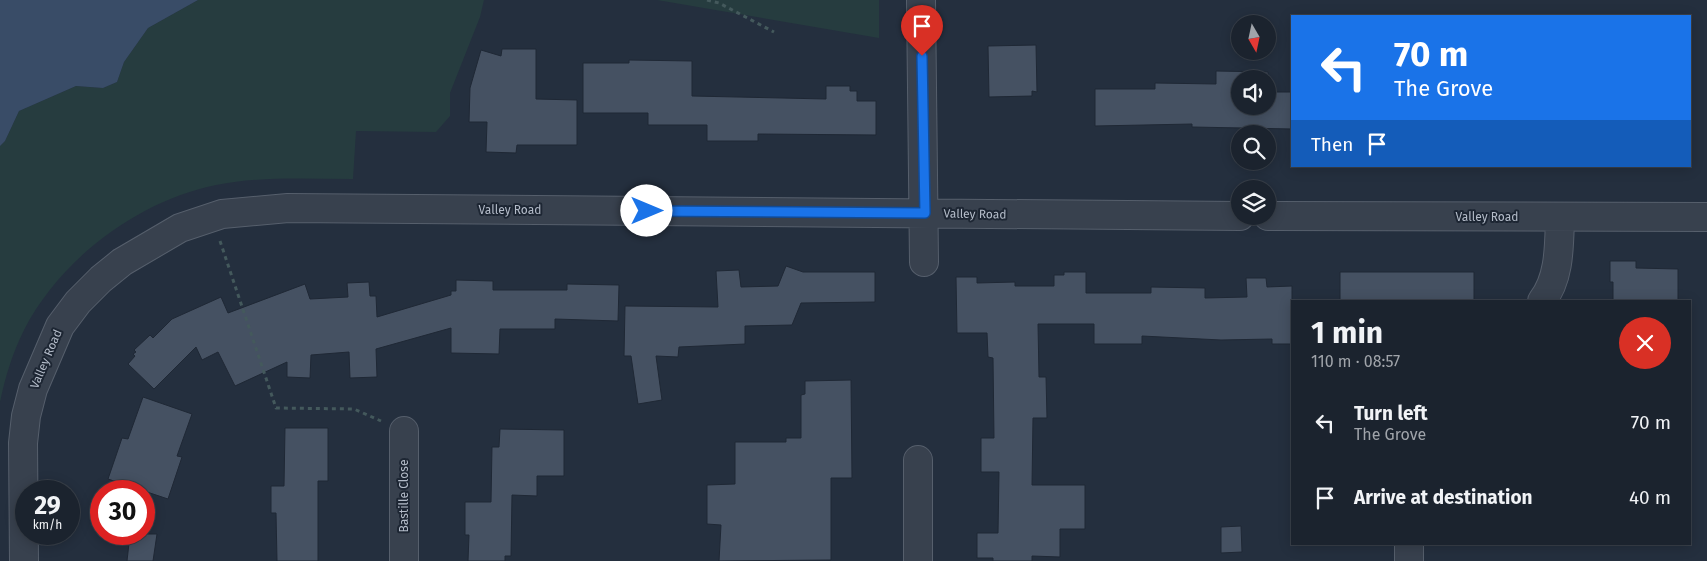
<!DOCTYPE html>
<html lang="en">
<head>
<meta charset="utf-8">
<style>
  :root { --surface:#1b232e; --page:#282f3a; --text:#f1f3f6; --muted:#a0a4aa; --line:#39404a }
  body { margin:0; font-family:"Fira Sans",sans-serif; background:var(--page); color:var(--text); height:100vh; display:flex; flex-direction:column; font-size:19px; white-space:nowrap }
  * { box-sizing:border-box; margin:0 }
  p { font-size:16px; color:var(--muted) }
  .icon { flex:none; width:28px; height:28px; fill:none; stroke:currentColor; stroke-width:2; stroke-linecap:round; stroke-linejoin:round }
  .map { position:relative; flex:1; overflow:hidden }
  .side { position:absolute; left:1291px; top:300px; width:400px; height:245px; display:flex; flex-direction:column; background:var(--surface); border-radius:0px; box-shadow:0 2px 12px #0003,0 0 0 1px var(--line) }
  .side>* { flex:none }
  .banner { position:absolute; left:1291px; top:15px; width:400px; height:152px; border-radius:0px; box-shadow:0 2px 12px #0003,0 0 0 1px var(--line); background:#1a73e8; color:#fff; overflow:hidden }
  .needle { width:32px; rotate:171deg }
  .buttons { position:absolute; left:1231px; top:15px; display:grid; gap:10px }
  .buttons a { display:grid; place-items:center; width:45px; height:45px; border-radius:50%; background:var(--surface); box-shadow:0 2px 12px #0003,0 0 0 1px var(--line); font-size:25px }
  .speed { position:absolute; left:15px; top:480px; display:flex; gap:10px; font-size:25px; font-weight:700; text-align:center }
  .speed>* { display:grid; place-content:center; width:65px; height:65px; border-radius:50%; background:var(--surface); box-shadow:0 2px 12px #0003,0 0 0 1px var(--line); line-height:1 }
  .speed small { font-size:12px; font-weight:400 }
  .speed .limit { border:8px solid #d22; background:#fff; color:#111 }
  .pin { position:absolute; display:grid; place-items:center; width:42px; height:42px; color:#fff; margin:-51px -21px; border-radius:50% 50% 50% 0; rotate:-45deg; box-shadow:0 0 5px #0007 }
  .pin .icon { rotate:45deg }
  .me { position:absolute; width:55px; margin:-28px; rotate:90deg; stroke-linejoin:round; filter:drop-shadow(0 0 4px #0008) }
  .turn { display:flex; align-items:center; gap:18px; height:105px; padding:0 20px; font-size:22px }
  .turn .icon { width:65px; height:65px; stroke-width:2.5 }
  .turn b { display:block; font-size:35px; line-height:42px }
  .then { display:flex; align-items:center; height:48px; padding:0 20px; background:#0003; gap:10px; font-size:19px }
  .round { display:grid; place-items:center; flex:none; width:52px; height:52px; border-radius:26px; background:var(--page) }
  .overview { display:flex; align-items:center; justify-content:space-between; height:85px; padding:0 20px }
  h1 { font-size:30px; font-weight:700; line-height:38px }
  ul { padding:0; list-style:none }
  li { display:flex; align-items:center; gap:15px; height:75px; padding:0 20px }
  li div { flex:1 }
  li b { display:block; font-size:19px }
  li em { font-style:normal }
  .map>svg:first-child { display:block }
</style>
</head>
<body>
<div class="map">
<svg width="1707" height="561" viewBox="0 0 1707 561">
  <rect width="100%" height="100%" fill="#242f3e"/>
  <path fill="#263c3f" d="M198,0h286l-4,17 -30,76v23l-14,16 -80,-1 -3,48c-46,0 -92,-3 -137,6 -78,16 -155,73 -192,145 -11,22 -19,47 -24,72v-256l5,-5 14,-30 57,-25 27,2 14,-6 7,-20 24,-34z
    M657,0h222v38z"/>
  <path fill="#394c67" d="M0,0h198l-50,28 -24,34 -7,20 -14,6 -27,-2 -57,25 -14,30 -5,5z"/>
  <path fill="#455162" stroke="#1f2835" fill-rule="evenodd" d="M1036,45l1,47 -5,-1v5l-43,1 -1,-51z
    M502,49h34v50l41,1v45h-60l-1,8 -30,-1 1,-30h-18l1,-34 11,-38 20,6z
    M629,60l63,1v35l134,3v-13h24v5h7v10h19v34l-118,-1v7h-51v-16h-59v-12h-65v-50h46z
    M1216,71l52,1v20h24v37l-100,-2v-3l-97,2v-37h60v-6l61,1zM1240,79h28v27h-28z
    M1610,261h26v7l42,1v32h-65v-19h-3z
    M786,266l17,6h72v30l-74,1 -9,22 -47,1v18l-66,3 -1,10 -22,-1 6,44 -24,4 -7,-48h-7l1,-50 93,1 -2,-36 23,-1 2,17 37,-1z
    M1064,272h22v21h65v-6l54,1v10l42,-1 -1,-19h20l1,9 25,-1v58h-20v-5l-51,1 -79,-4v8h-48v-20h-56l1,53h7l1,41h-14l-1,67h53v44h-25v28l-28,-1v5h-39v-3h-16v-25h21l1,-61h-18v-34h13l-1,-80 -5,-1 -1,-24h-30l-1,-56h21v6l38,-1v4h39v-11h10z
    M1340,272h134v28l-134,1z
    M456,280l37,1v9h74v-6l52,1 -1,36 -63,-2v10h-55l-1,25 -48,-1v-25l-75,21 1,28 -27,1 -1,-26 -38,3 -1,23 -23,-1v-15l-52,24 -17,-34 -16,8 -6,-13 -42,42 -26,-25 7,-8 -2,-2 3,-2 -2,-2 16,-15 3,3 19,-19 49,-22 7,16 77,-29 5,15 38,-2 -1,-14 22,-1 1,14h6l1,21 74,-22v-4h5z
    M851,380l1,98h-21v82l-112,1 2,-36 -14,-1v-39l28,-1v-42h51v-4h15v-43l4,-1v-13z
    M143,397l49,17 -15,42 5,1 -14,42 -60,-20 14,-41 6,1z
    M285,428h43v53h-10v80h-41l-1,-48h-5v-27h13z
    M500,429l64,1v46h-27v20l-25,-1 -1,61h-6v5h-37l1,-26h-4v-33h26l1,-55h7z
    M1241,526l1,26 -21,1v-26z
    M130,534h27l-4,27h-26z"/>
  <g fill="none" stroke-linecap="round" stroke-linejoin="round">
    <g stroke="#565f6c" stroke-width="30">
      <path id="street" d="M921,0l3,262
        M1268,216l439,1
        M1542,301c18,-23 17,-55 18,-84
        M24,561l-1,-118 3,-27 7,-27 27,-63 18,-24 23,-23 21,-17 58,-34 42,-14 66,-6 952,8
        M404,561v-130
        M918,561v-101
        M1409,561v-17"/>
    </g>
    <path stroke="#44595c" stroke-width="3" stroke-dasharray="4 4" stroke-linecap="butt" d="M707,0l12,3 55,29
      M220,241l56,167 78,1 27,12"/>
    <use href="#street" stroke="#38414e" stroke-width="28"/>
  </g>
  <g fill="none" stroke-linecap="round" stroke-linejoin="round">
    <g stroke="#114b97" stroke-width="12">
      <path id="route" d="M647,211l278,2 -3,-157"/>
    </g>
    <use href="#route" stroke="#1a73e8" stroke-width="9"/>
  </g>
  <g text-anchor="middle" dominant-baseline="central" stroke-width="4" stroke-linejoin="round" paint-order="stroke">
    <g font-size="12" fill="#b4bcc9" stroke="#1d2633">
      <text x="510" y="210">Valley Road</text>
      <text transform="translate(975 214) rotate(1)">Valley Road</text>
      <text x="1487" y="217">Valley Road</text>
      <text transform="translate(46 359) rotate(-67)">Valley Road</text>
      <text transform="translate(404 496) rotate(-90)">Bastille Close</text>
    </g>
  </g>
</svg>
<div class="buttons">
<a><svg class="needle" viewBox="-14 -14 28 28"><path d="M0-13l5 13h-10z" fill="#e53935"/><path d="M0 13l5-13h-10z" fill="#a0a4aa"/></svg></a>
<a><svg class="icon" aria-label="sound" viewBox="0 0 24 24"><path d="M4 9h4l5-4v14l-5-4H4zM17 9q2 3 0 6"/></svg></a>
<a><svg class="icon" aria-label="search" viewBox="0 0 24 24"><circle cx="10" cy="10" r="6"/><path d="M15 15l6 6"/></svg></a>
<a><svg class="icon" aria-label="layers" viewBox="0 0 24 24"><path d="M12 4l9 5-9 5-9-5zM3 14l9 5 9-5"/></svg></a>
</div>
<div class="speed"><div>29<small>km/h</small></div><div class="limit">30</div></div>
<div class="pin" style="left:922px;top:56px;background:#d93025"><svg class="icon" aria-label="arrive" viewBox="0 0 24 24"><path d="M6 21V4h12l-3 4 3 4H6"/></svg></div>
<svg class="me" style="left:647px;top:211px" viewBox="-20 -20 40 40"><circle r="19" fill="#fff"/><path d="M0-13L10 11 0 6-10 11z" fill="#1a73e8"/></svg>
<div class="banner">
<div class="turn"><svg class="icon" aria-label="left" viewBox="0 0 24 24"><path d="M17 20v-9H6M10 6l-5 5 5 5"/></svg><div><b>70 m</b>The Grove</div></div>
<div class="then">Then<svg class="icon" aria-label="arrive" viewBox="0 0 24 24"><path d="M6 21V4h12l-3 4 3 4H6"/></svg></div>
</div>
<section class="side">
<div class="overview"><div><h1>1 min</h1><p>110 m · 08:57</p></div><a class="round" style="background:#d93025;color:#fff"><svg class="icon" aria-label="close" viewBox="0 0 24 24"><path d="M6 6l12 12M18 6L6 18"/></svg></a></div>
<ul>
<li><svg class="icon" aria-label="left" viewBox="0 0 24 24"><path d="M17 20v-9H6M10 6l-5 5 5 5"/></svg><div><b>Turn left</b><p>The Grove</p></div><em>70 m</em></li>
<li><svg class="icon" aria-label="arrive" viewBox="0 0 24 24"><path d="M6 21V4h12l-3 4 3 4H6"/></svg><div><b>Arrive at destination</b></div><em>40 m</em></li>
</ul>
</section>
</div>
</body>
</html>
